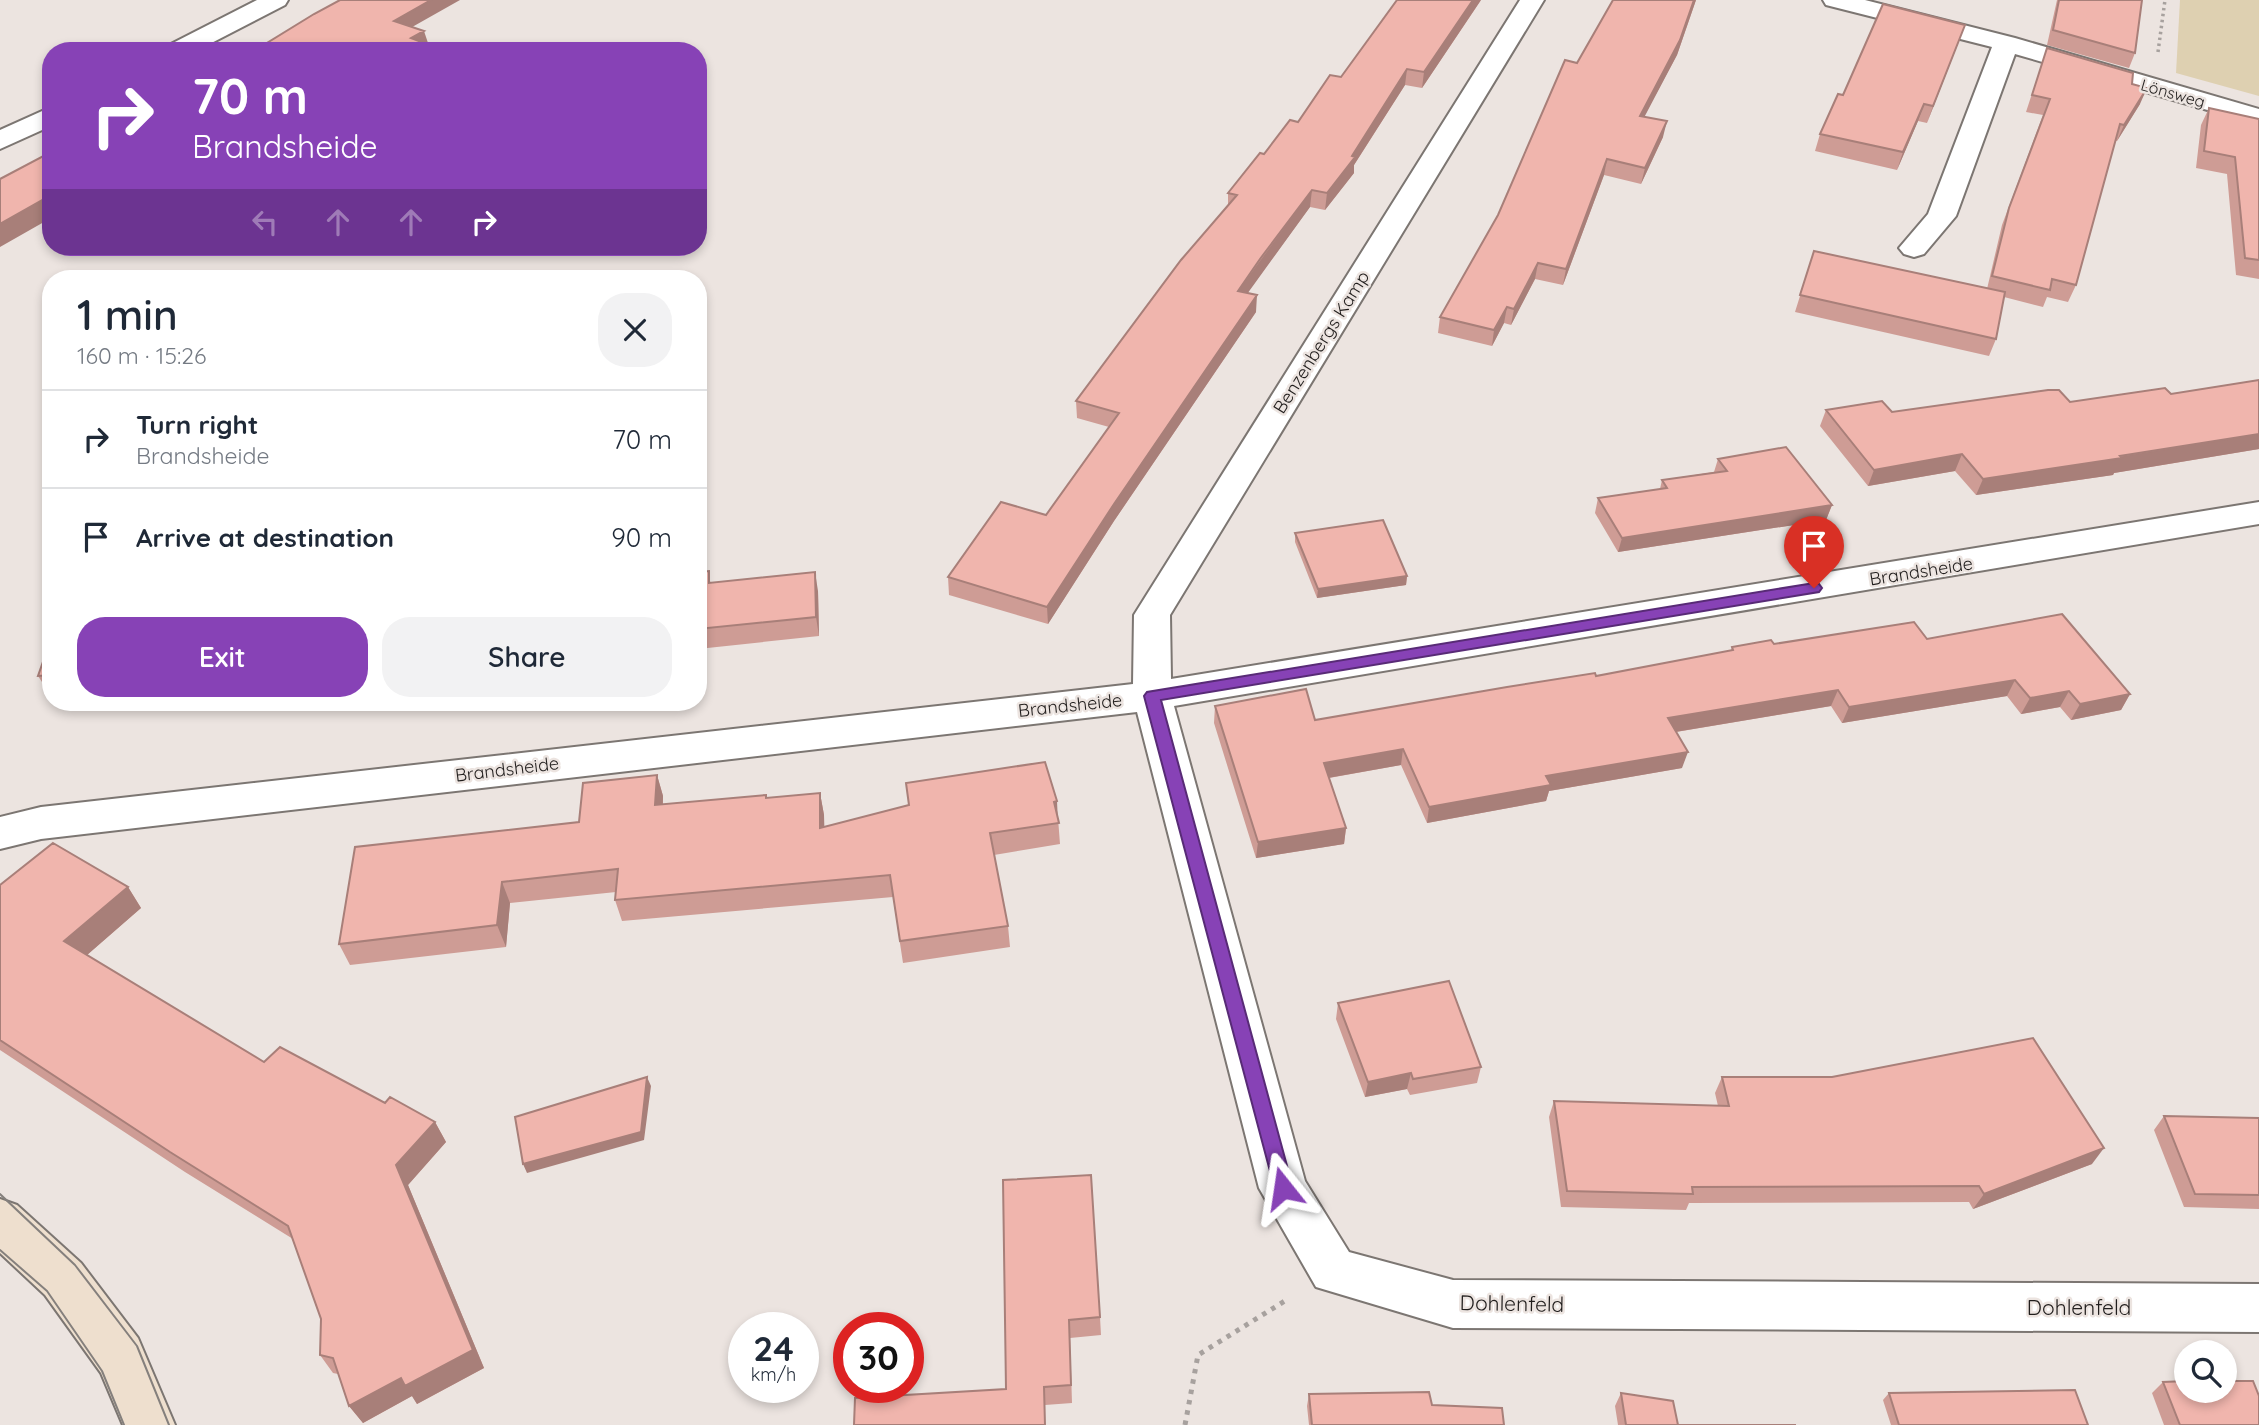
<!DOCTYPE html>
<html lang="en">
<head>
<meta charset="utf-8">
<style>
  :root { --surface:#fff; --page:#f2f2f3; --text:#1f2937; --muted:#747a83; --line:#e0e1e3; --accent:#8742b6 }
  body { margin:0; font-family:Quicksand,sans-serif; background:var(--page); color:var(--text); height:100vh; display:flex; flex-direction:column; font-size:26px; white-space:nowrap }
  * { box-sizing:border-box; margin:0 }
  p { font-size:23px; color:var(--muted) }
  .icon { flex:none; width:38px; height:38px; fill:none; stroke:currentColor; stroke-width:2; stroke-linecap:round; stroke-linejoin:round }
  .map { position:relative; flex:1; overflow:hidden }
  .drawer { position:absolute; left:42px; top:270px; width:665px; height:441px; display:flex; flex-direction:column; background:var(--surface); border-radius:28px; box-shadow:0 4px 10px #0003 }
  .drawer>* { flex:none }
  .hud { position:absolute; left:42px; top:42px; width:665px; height:214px; border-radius:28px; box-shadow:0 4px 10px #0003; background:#8742b6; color:#fff; overflow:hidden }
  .controls { position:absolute; left:2174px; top:1340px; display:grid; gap:14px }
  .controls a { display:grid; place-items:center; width:63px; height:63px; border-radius:50%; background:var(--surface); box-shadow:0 4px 10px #0003; font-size:35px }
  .speed { position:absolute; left:728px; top:1312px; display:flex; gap:14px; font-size:35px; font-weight:700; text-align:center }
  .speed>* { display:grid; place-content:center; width:91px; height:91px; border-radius:50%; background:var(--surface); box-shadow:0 4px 10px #0003; line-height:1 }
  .speed small { font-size:18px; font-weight:400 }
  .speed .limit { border:10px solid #d22; background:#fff; color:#111 }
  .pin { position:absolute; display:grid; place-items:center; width:60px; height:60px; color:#fff; margin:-72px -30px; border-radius:50% 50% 50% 0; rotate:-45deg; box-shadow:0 0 7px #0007 }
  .pin .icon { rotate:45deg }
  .me { position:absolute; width:77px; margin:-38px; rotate:345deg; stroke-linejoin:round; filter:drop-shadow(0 0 5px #0008) }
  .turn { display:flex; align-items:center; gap:24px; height:147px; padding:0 35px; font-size:32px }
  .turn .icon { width:91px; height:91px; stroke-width:2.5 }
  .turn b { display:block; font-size:49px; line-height:60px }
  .lanes { display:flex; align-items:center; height:66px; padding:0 35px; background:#0003; justify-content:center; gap:35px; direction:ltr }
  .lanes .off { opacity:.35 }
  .round { display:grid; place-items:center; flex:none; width:74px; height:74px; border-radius:28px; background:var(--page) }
  .summary { display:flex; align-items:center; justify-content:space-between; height:119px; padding:0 35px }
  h1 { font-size:42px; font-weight:600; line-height:52px }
  .cta { display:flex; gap:14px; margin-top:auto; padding:14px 35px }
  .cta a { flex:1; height:80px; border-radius:28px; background:var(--accent); color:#fff; font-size:28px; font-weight:600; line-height:80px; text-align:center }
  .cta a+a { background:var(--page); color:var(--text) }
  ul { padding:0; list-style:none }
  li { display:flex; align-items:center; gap:21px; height:98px; padding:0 35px; border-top:2px solid var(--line) }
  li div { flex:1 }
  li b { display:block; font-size:26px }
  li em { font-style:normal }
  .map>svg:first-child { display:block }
</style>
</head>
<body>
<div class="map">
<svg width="2259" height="1425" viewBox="0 0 2259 1425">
  <rect width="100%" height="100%" fill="#ece4e0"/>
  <path fill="#ded0b1" d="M2180,0h79v96l-83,-23z"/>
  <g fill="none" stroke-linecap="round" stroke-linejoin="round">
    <g stroke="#7c7672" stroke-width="4">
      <path id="minor" d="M257,0h31l-3,5 -89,46h-33l4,-5z
        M1520,0h24l-374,615 1,64 1088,-177v22l-1085,182 131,475 44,71 104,28 806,4v48l-806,-4 -137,-41 -57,-99 -122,-476 -1096,127 -41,10v-32l41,-10 1092,-123 1,-69z
        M1823,0h42l150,38 244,71v16l-244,-71 -59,162 -32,38 -10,3 -10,-3 -5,-6 29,-34 64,-167 -166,-42z
        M51,107v19l-51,23v-19z"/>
    </g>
    <g stroke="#7c7672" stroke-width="4">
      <path id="secondary" d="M0,1199l17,6 64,58 57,75 37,87h-52l-22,-52 -56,-78 -45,-42z"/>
    </g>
    <path stroke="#a7a19e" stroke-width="3.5" stroke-dasharray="2.5 3.5" stroke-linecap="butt" d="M2158,52l7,-52"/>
    <path stroke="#a7a19e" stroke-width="5" stroke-dasharray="4.5 6" stroke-linecap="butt" d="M1185,1425l13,-70 90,-56"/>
    <use href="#minor" fill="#fff" fill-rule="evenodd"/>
    <use href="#secondary" fill="#eedfce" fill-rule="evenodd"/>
    <path stroke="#85807d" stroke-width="2" d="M0,1194l75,71 62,81 32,79
      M0,1250l47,41 55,80 22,54"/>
  </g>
  <path fill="#ce9c95" d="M1481,0l-59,88 -17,-3 -51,80v8l-29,37 -15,-3 -63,86 9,19 -142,209 -66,103 -99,-29 -1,-18 98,-62 63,-88 -32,-9 -1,-17 152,-195v-13l36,-39 34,-32 43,-45z
    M1613,0h83l-19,55 -33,61 19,21 -22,47 -37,-9 -41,110 -28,-6 -24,46 -7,-2 -12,23 -54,-13 2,-16 58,-102z
    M2057,0h85l-7,53 -6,15 -82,-23z
    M1965,25l-38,98 -9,-2 -21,49 -82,-19 5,-17 23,-39z
    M2047,48l85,36 8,20 -23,37h-2l-39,144 -8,17 -21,-5 -4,10 -39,-10 -8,42 -7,17 -194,-44 19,-61 173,38 15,-64 41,-110 -17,-3z
    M2209,108l50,11v160l-23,-4 -9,-101 -31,-6 5,-43z
    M2259,380v69l-145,24 -1,2 -137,20 -21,-24 -87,15 -48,-60 6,-16 66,2 178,-10 101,-8z
    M1718,459l114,46 -6,15 -208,32 -23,-39 3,-15 62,-9 2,-9 52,-8z
    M1295,533l112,43 -1,9 -89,13 -22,-56z
    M698,572l14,11 106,8 1,45 -121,13z
    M51,639v46h-7l-6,-9z
    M1927,639l203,55 -9,16 -50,10 -11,-13 -39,7 -14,-18 -165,27 -11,-17 -155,26 6,36 -133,23 -3,10 -119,22 -26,-58 -72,13 17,50 -2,16 -88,14 -42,-135 1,-17 100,14 281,-44 135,-25 1,-4z
    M119,702h82l-77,8z
    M657,775l6,21v9l104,-7 53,-5 4,22v12l85,-22 -3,-22 152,35 2,26 -66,11 14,71 2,21 -107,16 -10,-66 -271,24 -7,-21 1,-8 -106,11 -4,44 -156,18 -11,-21 240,-122z
    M0,885l128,2 13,21 -54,47 177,107 171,60 11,20 -38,43 76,183 -67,36 -5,-8 -49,27 -14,-17 -11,-32 -5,-1 -13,-18 1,-36 -28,-80 -108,-67 -185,-122z
    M1338,1003l143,64 -4,16 -67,12 -3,-6 -42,8 -29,-78z
    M1722,1077l370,87 -119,45 -4,-7 -280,1 -3,7 -125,-3 -12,-90 5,-16 164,5 -3,-13z
    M2164,1116l95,2v91l-75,-2 -30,-77z
    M1003,1180l97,137 1,18 -31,3 2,65 -27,2 -39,-16z
    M2163,1382l96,43h-95l-12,-32z
    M1621,1393l57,32h118h-178l-3,-19z
    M1889,1393l199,32h-197l-8,-25z
    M1309,1394l123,11 72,20h-195l-2,-19z"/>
  <path fill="#a87f79" d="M431,0h29l-62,35 -4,-14z
    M1473,0h8l-59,88 2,-16z
    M1694,0h2l-19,55 -40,76 3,-15z
    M1965,25l-6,16 -32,82 6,-17z
    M424,31l5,15 -18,-8z
    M1407,69l-2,16 -51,80v8l-29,37 2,-17z
    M2147,88l-7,16 -23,37 7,-16z
    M1924,104l-6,17 -21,49 6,-18z
    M1667,121l-4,16 -22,47 4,-16z
    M1607,159l-3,16 -41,110 3,-16z
    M1312,190l-2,17 -73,101 1,-17z
    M51,195v23l-51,29v-23z
    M1538,263l-3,16 -24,46 3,-16z
    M1257,295l-1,17 -142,209 -66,103 -1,-17 67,-103z
    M1507,307l-3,16 -12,23 2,-16z
    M2259,434v15l-145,24 -1,2 -137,20 7,-16z
    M1962,454l-7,17 -87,15 6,-16z
    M1832,505l-6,15 -208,32 4,-14z
    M815,572l3,19 1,45 -3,-19z
    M1407,576l-1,9 -89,13 1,-9z
    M2015,680l-8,16 -165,27 7,-16z
    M1838,690l-7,16 -168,28 5,-16z
    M2069,691l-9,16 -39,7 9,-16z
    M2130,694l-9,16 -50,10 9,-16z
    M1403,749l-2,16 -79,14 2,-16z
    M1688,752l-6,16 -133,23 -3,10 -119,22 2,-16 117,-31z
    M657,775l6,21 -1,31 -7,-22z
    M820,793l4,22 1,34 -5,-21z
    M1057,801l1,22 -4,-21z
    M1346,828l-2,16 -88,14 2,-16z
    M502,882l8,21 -4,44 -9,-22z
    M128,887l13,21 -62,54 -15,-21z
    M1411,1073l-4,16 -42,8 3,-15z
    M647,1077l4,9 -7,54 -117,33 -4,-9z
    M435,1122l11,20 -38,43 76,183 -67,36 -5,-8 -49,27 -14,-17 52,-28 -5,-213z
    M2104,1148l-12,16 -119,45 11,-15z"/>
  <path fill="#f0b5ad" stroke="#a87f79" stroke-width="2" d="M340,0h91l-37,21 30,10 -13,7 24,9 -7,4h-174l60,-37z
    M1397,0h76l-49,72 -17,-3 -55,87 3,1 -28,36 -15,-3 -52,69 -22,32 19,4 -143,209 -67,103 -99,-30 53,-75 45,13 73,-102 -43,-12 105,-141 56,-65 -9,-2 32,-40 4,1 26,-34 8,2 32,-47 11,2z
    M1613,0h81l-14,40 -40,76 27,5 -22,47 -38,-9 -41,110 -28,-6 -24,46 -7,-2 -13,23 -54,-13 58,-102 67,-155 12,3z
    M2059,0h83l-7,53 -82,-23z
    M1883,4l82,21 -32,81 -9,-2 -21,48 -83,-18 18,-40 5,1z
    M2047,48l86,25 -1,11 15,4 -23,37 -4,-1 -44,161 -24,-6 -2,11 -58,-14 17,-68 41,-109 -18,-4z
    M2209,108l50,11v141l-14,-2 -10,-101 -31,-6z
    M49,153l2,3v39l-51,29v-45z
    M1814,251l191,41 -9,47 -196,-44z
    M2259,380v54l-139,22 2,2 -139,21 -21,-25 -88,16 -48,-60 56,-9 10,11 156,-22h11l11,12 95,-14 6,6z
    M1786,447l46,58 -210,33 -24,-40 69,-10 -5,-8 65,-9 -9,-12z
    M1383,520l24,56 -89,13 -23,-56z
    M709,571v12l106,-11 1,45 -118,12v-57z
    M2062,614l68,80 -50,10 -11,-13 -39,7 -15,-18 -166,27 -11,-17 -170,28 20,34 -142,24 5,9 -122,22 -26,-58 -79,14 22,65 -88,14 -43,-136 91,-17 9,31 192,-33 88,-14 1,3 137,-26 -1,-3 39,-7 3,4 140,-22 13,17z
    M51,639v36l-13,1z
    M1045,762l12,39 -3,1 5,21 -69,10 18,93 -108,15 -10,-66 -275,25 3,-31 -116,13 -5,43 -158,19 16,-97 224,-25 4,-39 74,-8 -2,30 111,-10v3l54,-5v35l89,-23 -3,-22z
    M53,843l75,44 -64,54 200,121 16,-15 105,56 5,-6 45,25 -39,43 77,185 -68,36 -4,-8 -52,28 -16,-48 -13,-3 1,-36 -33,-93 -118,-74 -170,-112v-155z
    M1449,981l32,86 -68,12 -2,-6 -43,9 -30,-79z
    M2033,1038l71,110 -120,46 -5,-8 -287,1 1,7 -126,-3 -13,-90 175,5 -7,-29h110z
    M647,1077l-6,55 -118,32 -8,-47z
    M2164,1116l95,2v77l-64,-1z
    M1091,1175l9,142 -31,3 2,65 -27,2 1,38h-191l1,-27 151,-9 -3,-209z
    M2186,1381v10h38v-10h29l6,15v29h-79l-17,-43z
    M2075,1390l13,35h-189l-10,-32z
    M1429,1392l3,13 70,3 2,17h-192l-3,-31z
    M1621,1393l52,8 5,24h118h-170z"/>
  <path fill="#8742b6" stroke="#582b76" stroke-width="2" d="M1814,583l5,1 3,4 -3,4 -658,108 132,488 -3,6 -7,3 -7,-3 -132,-498 3,-4z"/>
  <g text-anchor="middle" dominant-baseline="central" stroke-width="5" stroke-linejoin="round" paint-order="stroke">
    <g font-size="16" fill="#211e1d" stroke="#ece4e0">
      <text transform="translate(2173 93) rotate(16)">Lönsweg</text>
    </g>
    <g font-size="18" fill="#211e1d" stroke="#ece4e0">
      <text transform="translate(1321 342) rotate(-58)">Benzenbergs Kamp</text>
      <text transform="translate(1921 571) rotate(-9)">Brandsheide</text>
      <text transform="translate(1070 705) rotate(-6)">Brandsheide</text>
      <text transform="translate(507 769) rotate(-7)">Brandsheide</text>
    </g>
    <g font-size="21" fill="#211e1d" stroke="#ece4e0">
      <text transform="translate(1512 1303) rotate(1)">Dohlenfeld</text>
      <text x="2079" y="1307">Dohlenfeld</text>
    </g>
  </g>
</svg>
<div class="controls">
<a><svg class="icon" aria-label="search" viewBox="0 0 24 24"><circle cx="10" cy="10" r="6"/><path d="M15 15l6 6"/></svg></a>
</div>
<div class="speed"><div>24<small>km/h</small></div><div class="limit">30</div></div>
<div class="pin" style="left:1814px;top:588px;background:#d93025"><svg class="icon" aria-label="arrive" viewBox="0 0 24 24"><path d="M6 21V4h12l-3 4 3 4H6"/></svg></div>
<svg class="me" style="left:1283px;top:1188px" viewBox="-20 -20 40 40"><path d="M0-17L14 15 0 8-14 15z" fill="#8742b6" stroke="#fff" stroke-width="4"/></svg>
<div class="hud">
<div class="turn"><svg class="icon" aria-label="right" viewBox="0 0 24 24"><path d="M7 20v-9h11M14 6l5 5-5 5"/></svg><div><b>70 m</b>Brandsheide</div></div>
<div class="lanes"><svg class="icon off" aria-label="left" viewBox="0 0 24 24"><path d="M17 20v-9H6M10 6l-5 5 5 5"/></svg><svg class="icon off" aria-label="ahead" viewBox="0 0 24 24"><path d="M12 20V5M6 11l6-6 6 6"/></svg><svg class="icon off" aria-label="ahead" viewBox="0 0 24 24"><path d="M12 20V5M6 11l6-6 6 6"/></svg><svg class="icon" aria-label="right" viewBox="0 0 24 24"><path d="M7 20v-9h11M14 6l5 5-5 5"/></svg></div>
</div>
<section class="drawer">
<div class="summary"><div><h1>1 min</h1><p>160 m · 15:26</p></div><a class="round"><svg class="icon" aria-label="close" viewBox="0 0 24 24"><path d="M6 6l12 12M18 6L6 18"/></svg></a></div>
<ul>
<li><svg class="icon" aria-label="right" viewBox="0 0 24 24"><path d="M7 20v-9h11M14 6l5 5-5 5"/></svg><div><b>Turn right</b><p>Brandsheide</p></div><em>70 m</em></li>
<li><svg class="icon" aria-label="arrive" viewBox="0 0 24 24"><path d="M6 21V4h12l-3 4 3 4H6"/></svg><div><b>Arrive at destination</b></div><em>90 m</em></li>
</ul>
<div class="cta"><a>Exit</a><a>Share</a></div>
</section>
</div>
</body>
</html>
